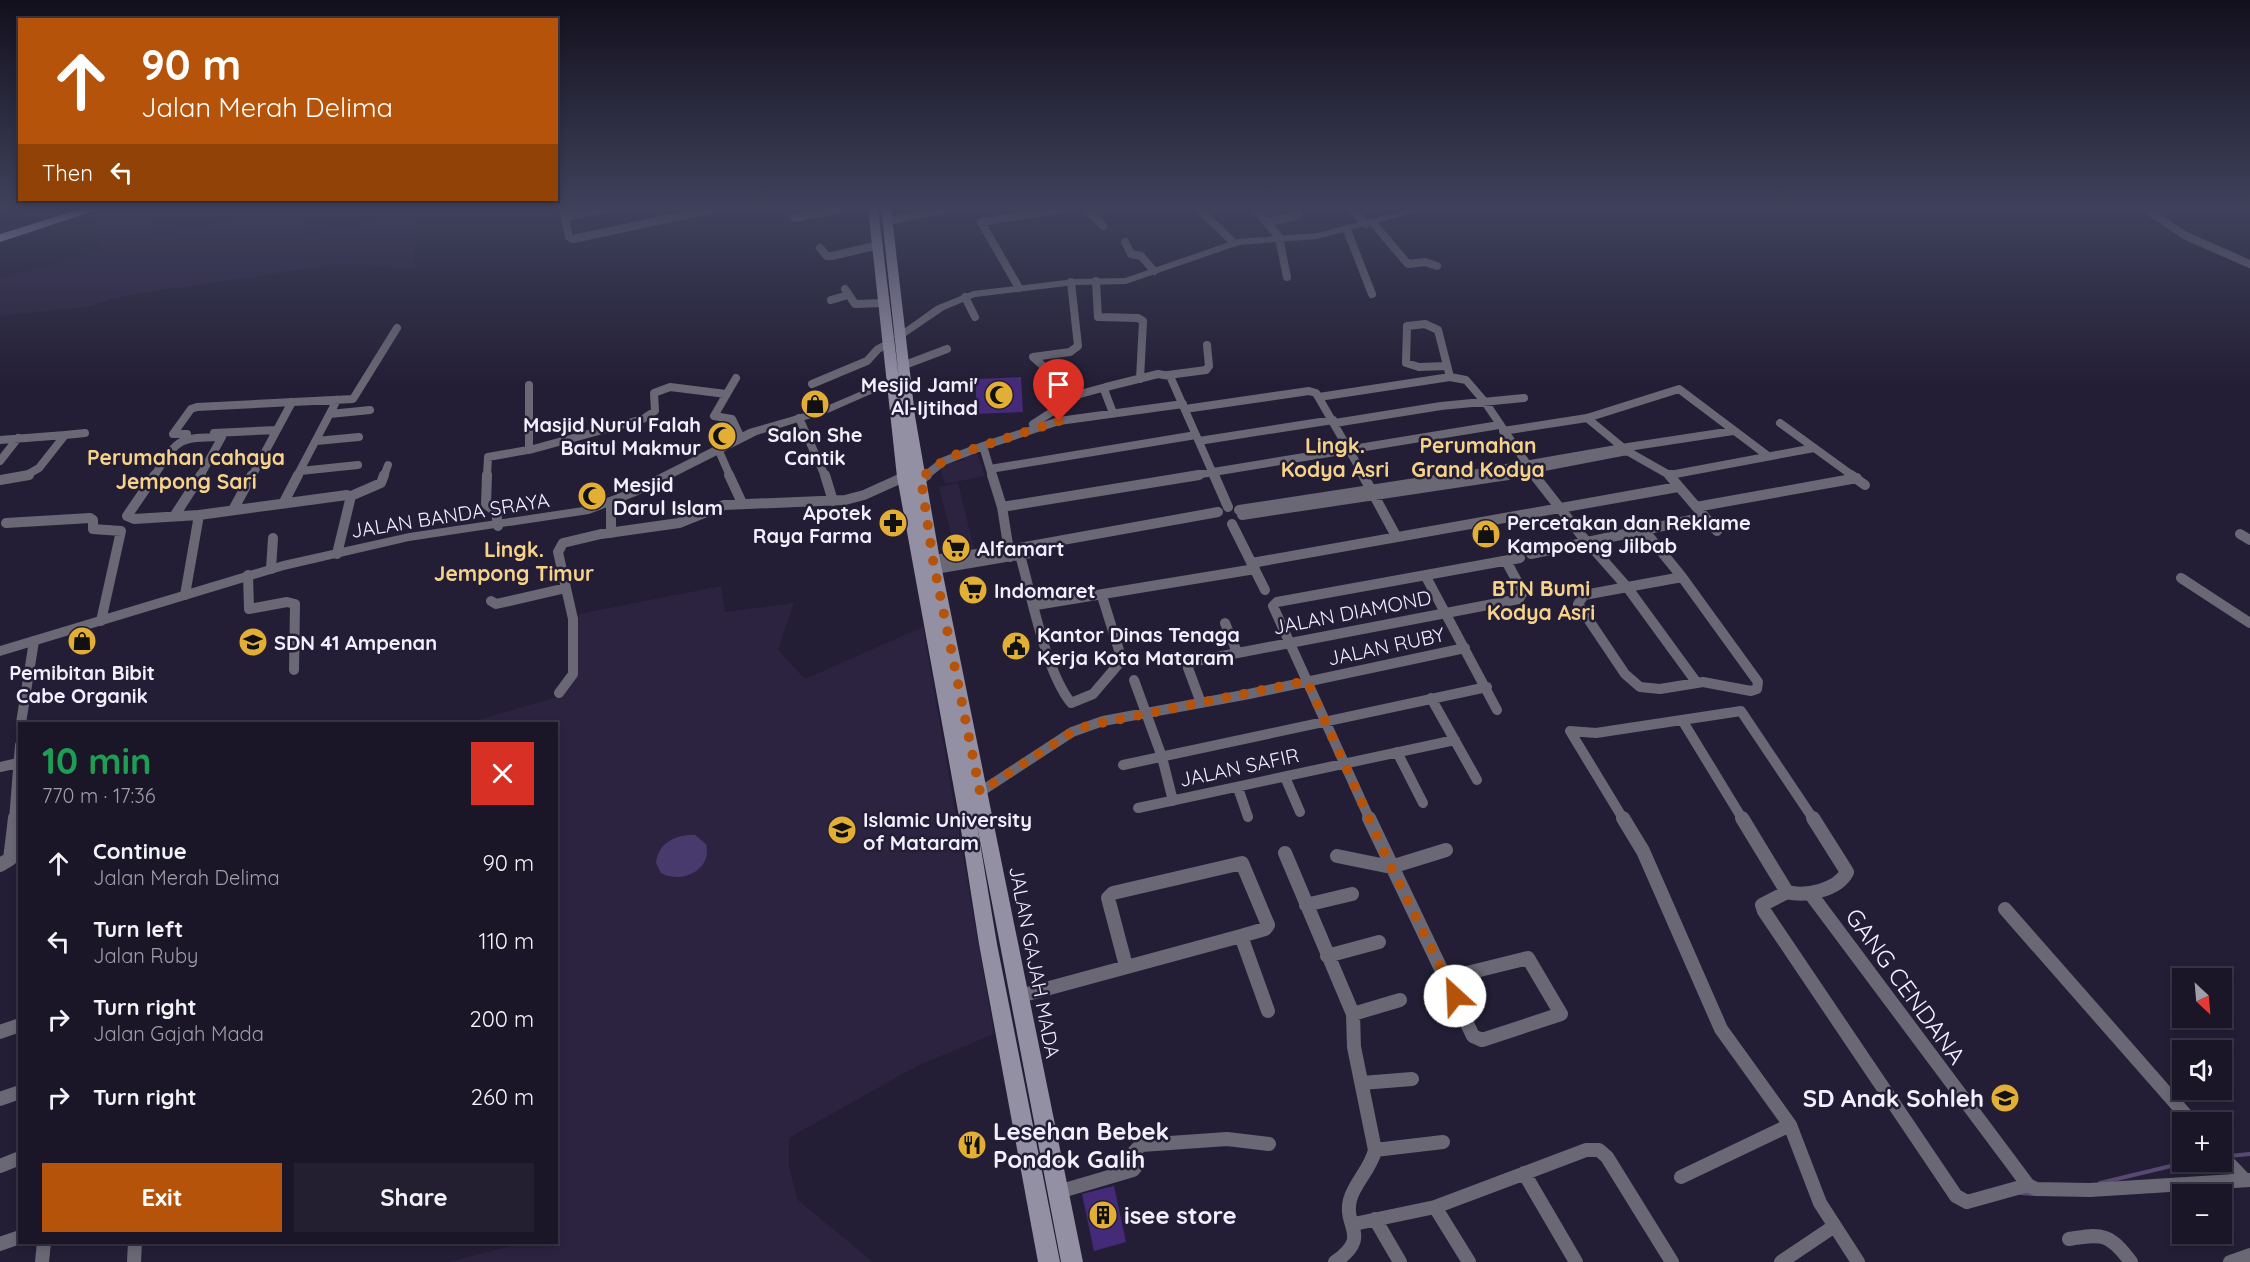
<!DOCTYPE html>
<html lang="en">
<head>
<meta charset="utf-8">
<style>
  :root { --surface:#1a1628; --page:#231f30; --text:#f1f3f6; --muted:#9f9fa8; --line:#383545; --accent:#b45309 }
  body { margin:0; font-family:Quicksand,sans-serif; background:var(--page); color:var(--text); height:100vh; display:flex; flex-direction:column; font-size:22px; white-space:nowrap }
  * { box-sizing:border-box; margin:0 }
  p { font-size:20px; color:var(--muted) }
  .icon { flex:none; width:33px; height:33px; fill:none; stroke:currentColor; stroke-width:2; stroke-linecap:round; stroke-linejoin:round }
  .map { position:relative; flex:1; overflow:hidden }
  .sheet { position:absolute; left:18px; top:722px; width:540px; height:522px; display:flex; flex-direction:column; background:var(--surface); border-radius:0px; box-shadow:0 3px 9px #0003,0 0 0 2px var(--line) }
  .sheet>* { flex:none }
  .banner { position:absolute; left:18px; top:18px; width:540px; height:183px; border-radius:0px; box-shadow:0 3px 9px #0003,0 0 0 2px var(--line); background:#b45309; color:#fff; overflow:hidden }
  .needle { width:39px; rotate:154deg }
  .fabs { position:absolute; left:2172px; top:968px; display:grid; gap:12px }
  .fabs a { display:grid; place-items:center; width:60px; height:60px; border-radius:0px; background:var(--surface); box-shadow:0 3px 9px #0003,0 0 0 2px var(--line); font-size:30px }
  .pin { position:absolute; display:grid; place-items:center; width:51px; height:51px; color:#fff; margin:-62px -26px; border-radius:50% 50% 50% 0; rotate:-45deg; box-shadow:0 0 6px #0007 }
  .pin .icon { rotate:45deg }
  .me { position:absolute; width:66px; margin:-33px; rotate:335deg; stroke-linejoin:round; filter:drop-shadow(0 0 4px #0008) }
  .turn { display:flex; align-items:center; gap:21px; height:126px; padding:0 24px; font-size:27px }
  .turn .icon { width:78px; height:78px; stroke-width:2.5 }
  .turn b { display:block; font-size:42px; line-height:51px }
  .then { display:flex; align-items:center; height:57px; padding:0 24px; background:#0003; gap:12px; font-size:22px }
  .round { display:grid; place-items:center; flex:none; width:63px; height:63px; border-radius:0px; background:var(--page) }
  .overview { display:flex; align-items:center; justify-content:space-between; height:102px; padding:0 24px }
  h1 { font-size:36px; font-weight:700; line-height:45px; color:#1e9e55 }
  .button { display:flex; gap:12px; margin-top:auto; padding:12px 24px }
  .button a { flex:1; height:69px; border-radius:0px; background:var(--accent); color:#fff; font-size:24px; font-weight:700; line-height:69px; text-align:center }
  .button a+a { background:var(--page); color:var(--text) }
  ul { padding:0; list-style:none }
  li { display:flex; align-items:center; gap:18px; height:78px; padding:0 24px }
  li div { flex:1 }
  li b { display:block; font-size:22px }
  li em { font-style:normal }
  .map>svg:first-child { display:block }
</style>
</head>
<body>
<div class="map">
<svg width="2250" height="1262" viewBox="0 0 2250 1262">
  <rect width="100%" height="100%" fill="#231e35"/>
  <path fill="#2b2340" d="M116,208h34l5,29 124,-29h25l3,28 46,-9 50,-19h14l-3,60 -75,-4 -215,32 -37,11 -87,9v-38l103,-27 -14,-35z
    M976,450l9,26 -40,8 -6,-19 26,-5 -2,-7z
    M958,483l16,65 -18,4 -17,-65z
    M721,586l4,26 69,-9 -16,47 27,29 118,-52 71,407 -77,32 -128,72v30l9,32 75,62h-425l79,-20h29v-519h-89l97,-28 15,-81z"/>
  <path fill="#483a6d" d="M688,835h7l11,9c7,25 -24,41 -45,29l-5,-10c2,-18 15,-26 32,-28z"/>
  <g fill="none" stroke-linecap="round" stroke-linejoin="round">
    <path stroke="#594874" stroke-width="2" d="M252,213l14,-5"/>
    <path stroke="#594874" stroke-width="4" d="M2229,1156l21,-2
      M2100,1183l71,-17 38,-5
      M2020,1193l15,1"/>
  </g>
  <path fill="#452a79" d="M1021,377l2,35 -47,2v-35z
    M729,428l3,7 -21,10 -3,-11z
    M1114,1186l12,56 -32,9 -12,-57z"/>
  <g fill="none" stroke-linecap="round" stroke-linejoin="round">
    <path stroke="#6a6874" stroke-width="8" d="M563,208l6,29 4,2 145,-31
      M1085,208l18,18
      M1198,208l36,35
      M1254,208l26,30
      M1350,208l16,16
      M2144,208l42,28 64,28
      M566,217l43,-9
      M794,218l50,-10
      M888,221l62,-13
      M1268,222l29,-6 2,-3 -5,-5
      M1372,222l36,42 17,-2 12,4
      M1347,230l25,64
      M1279,238l8,39
      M1125,242l6,12 10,2 13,15
      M820,248l7,8h5l47,-11
      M1096,281l2,36 40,1 5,3 -3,58
      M1071,282l7,64 -8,6 -37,5 44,39
      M1019,288l-38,-66 88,-14
      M845,289l10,15 29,-1
      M965,297l10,20
      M831,300l17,-5
      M902,366l45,-17
      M1447,366l-28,1 -13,-4 1,-37 18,-2 13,6 12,47
      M1168,375l38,-5 3,-4 -2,-21
      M736,378l-22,38 18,3 9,19
      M812,384l55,-23 11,-12 10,-5
      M529,385v65
      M1319,397l131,-20 16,3 19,22 50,74
      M1185,409l124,-18 7,2 48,83
      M1113,413l-8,-21 1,-5 52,-13 12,2 44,100
      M330,414l40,-4
      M799,418l26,58
      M1587,418l40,33 44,25
      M1335,423l106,-17 83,-8
      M1780,423l73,53
      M1033,424l47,-30 26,-7
      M1503,431l84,-13 92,-29 89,67
      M214,433l62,-3
      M187,434h-14l18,-25 6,-2 156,-8 44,-71
      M65,435l20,-2
      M0,440l65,-5 -26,33 -14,8
      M316,441l43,-4
      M1199,441l134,-21
      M1628,447l105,-16
      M719,451l11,25
      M0,461l18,-23
      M990,469l206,-34
      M300,471l58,-6
      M1670,475l144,-27
      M154,476c25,-38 22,-38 68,-39l-22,39
      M252,476l40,-74
      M297,476l40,-76
      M384,476l4,-11
      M487,476l1,-19 45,-8 110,-30 12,-8 -1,-18 16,-6 56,7
      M925,476l19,-15 39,-15
      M992,476l-9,-30 76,-25 124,-17
      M1189,476l310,-51
      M1460,476l168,-29 -1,4 -129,25"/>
    <path stroke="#6a6874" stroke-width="10" d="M155,475l-28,41 7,3 65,-4 -14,80
      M487,475l-1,29 10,8 2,14
      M729,475l13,28
      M825,475l8,26
      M992,475l10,32 8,50
      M1214,475l14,32
      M1363,475l33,61
      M1534,475l47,60 46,52 70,96
      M1669,475l48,56
      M1670,475h2
      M1851,475l14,10
      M921,479l6,-4
      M0,480l29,-5
      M284,502l14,-27
      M611,503v30
      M1002,507l197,-32
      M1696,507l161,-29
      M233,510l19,-35
      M1239,510l229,-35
      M175,515l26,-40
      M199,515l148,-20
      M1242,515l266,-40
      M6,523l84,-5 3,2v9l28,2 -20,90
      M1232,524l33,66
      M1643,529l39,48
      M2240,534l10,6
      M337,554l14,-58 30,-13 3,-8
      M1531,554l174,-37
      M1020,555c12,42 25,115 51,148l22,-9 29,-34 -20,-64
      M933,560l80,-11 205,-37
      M1252,563l426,-76
      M271,569l2,-31
      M935,569l107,-18
      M248,575l1,34 38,-7 8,2 -1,66
      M1425,575l72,135
      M1682,577l76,105 -1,7 -6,2 -48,-9 -43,7 -20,-2 -15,-13 -47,-70 6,-9z
      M2181,578l69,45
      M491,601l5,3 70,-16 -8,-36 5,-9 38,-9 78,-11 45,-18 121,-5 19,-5 40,-18
      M1036,605l219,-36
      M1225,623l12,29
      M1134,680l28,77 11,44
      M559,693l14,-19v-55l-7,-31
      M1431,698l46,82
      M1201,703l-13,-35 3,-6 328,-63 4,-7 -17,-31
      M1682,720l61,100
      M21,723l13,-82
      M1570,731l26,2 145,-22 73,109
      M1570,731l54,89
      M1397,752l26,51
      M1123,765l364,-78
      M0,767l18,-4
      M1285,777l15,35
      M1238,788l10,29
      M980,792l92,-60 31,-11 146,-27 216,-46
      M1138,808l317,-68
      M14,820l6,-75
      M1370,820l-97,-214 4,-4 243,-44"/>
    <path stroke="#6a6874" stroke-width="14" d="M1369,818l104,218 9,4 79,-26 -33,-56 -81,20
      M1623,818l20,33 78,178 69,96 30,78 38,59
      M1742,818l45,74c18,5 51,-2 60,-20l-34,-54
      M1285,853l68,161 1,33 21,103c-4,19 -21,33 -25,50 -7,27 22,36 -15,62
      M1337,856l54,11 55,-17
      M0,865l10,-6 5,-41
      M1787,892l-25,13 2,6 192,285 11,6 61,-17
      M1810,893l218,292 8,4 54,1 160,-10
      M1306,905l46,-11
      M2005,909l187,213
      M1327,956l52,-14
      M1126,966l-18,-68 5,-5 129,-30 26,62 -3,4 -24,7
      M1020,996l221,-60 27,75
      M1353,1014l47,-14
      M0,1032l20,-7
      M1362,1083l50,-4
      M0,1099l20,-7
      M1375,1150l68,-8
      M2222,1156l22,23
      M0,1166l20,-8
      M1524,1173l52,89
      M1681,1177l109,-52
      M1058,1192l75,-22 3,-4 -2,-14 7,-7 86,-6 42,5
      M1435,1207l34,55
      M1375,1219l25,43
      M1354,1224l81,-17 151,-57h13l8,7 65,105
      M2069,1239c34,-6 41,-5 62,23
      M0,1244l20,-7
      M42,1262l2,-20
      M134,1262l1,-20
      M1781,1262l52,-35
      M2230,1262l20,-7"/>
    <path fill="#6a6874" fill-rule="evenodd" d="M1414,208h16l-113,31 -78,6 -113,39 -51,1 -100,12 -31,13 -41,28h-8l-1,-2 42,-30 37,-15 102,-12 50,-1 113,-39 79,-6z
      M892,378l6,3 -2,2 -66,29 -73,23 -121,61 -47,18 -180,27 -125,29 -284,86v-10l283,-85 126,-28 174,-26 45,-17 121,-61 73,-21z"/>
    <path fill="#9490a4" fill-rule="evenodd" d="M868,208h10l21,171 -18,-171h10l24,208 25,144 143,702h-22l-84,-437 20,119 63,318h-22l-59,-318 -21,-133 -61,-334z"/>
    <path fill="#c2bdd9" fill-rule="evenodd" d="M84,208h19l-103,34v-8z"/>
  </g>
  <linearGradient id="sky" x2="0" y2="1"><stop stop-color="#13101d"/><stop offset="0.54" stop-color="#3f415c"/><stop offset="1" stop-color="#3f415c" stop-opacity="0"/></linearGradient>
  <rect width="2250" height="385" fill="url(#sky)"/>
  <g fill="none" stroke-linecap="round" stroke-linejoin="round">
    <path stroke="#b45309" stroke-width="10" stroke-dasharray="0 18" d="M1059,421l-104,34 -23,13 -11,11 12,81 47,232 92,-60 15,-6 220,-45 84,186 64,129"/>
  </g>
  <defs>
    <g id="mosque-disc" transform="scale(1.5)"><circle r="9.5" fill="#e2af34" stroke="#231e35"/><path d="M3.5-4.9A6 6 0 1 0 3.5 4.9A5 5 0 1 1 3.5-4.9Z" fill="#111"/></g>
    <g id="shop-disc" transform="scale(1.5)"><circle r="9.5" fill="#e2af34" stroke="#231e35"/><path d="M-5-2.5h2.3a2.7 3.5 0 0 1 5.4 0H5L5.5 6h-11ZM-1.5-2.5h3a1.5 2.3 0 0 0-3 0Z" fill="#111"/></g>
    <g id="pharmacy-disc" transform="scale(1.5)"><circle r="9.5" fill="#e2af34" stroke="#231e35"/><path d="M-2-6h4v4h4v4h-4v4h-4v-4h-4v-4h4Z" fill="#111"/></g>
    <g id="supermarket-disc" transform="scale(1.5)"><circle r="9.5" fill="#e2af34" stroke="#231e35"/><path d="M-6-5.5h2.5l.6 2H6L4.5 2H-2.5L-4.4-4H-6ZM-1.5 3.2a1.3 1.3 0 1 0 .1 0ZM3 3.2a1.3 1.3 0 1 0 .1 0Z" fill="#111"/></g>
    <g id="school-disc" transform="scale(1.5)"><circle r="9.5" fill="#e2af34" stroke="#231e35"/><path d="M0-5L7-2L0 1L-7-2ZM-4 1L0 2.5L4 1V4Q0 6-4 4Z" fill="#111"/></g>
    <g id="civic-disc" transform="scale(1.5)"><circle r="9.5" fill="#e2af34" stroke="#231e35"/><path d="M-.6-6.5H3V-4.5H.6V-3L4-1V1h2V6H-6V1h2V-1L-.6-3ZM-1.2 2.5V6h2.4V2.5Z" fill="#111"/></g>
    <g id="university-disc" transform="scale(1.5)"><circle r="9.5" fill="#e2af34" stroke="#231e35"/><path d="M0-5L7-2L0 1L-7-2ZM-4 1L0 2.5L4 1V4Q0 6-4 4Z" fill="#111"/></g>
    <g id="restaurant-disc" transform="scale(1.5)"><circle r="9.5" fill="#e2af34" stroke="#231e35"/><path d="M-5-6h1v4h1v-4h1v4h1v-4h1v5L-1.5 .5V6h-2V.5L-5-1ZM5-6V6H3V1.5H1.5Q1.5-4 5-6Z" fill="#111"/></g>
    <g id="building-disc" transform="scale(1.5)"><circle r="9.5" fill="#e2af34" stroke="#231e35"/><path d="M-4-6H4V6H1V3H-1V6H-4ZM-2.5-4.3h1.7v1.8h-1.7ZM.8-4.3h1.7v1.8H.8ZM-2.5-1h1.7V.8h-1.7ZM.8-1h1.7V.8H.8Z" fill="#111"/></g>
  </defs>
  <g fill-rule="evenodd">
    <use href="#mosque-disc" x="999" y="395"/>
    <use href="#shop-disc" x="815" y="404"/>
    <use href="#mosque-disc" x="722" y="436"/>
    <use href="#mosque-disc" x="592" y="496"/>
    <use href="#pharmacy-disc" x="893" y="523"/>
    <use href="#shop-disc" x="1486" y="534"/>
    <use href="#supermarket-disc" x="956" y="548"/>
    <use href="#supermarket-disc" x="973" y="590"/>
    <use href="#shop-disc" x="82" y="641"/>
    <use href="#school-disc" x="253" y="642"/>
    <use href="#civic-disc" x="1016" y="646"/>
    <use href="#university-disc" x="842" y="830"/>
    <use href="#school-disc" x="2005" y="1098"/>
    <use href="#restaurant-disc" x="972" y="1145"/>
    <use href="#building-disc" x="1103" y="1215"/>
  </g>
  <g text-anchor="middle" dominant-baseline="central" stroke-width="5" stroke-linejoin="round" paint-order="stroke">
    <g font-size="20" font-weight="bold" fill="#f2efff" stroke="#231e35" text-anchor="start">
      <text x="978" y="384" text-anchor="end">Mesjid Jami'<tspan x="978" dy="23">Al-Ijtihad</tspan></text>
      <text x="701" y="424" text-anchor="end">Masjid Nurul Falah<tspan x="701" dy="23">Baitul Makmur</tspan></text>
      <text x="815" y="434" text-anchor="middle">Salon She<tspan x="815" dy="23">Cantik</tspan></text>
      <text x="613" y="484">Mesjid<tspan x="613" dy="23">Darul Islam</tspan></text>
      <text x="872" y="512" text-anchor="end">Apotek<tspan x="872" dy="23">Raya Farma</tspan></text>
      <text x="1507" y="522">Percetakan dan Reklame<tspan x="1507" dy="23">Kampoeng Jilbab</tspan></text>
      <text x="977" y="548">Alfamart</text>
      <text x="994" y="590">Indomaret</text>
      <text x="1037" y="634">Kantor Dinas Tenaga<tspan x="1037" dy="23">Kerja Kota Mataram</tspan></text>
      <text x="274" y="642">SDN 41 Ampenan</text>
      <text x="82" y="672" text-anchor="middle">Pemibitan Bibit<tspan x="82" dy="23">Cabe Organik</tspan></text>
      <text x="863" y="819">Islamic University<tspan x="863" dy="23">of Mataram</tspan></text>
    </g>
    <g font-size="20" fill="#f2efff" stroke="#231e35">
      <text transform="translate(450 515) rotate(-9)">JALAN BANDA SRAYA</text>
      <text transform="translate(1352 612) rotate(-11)">JALAN DIAMOND</text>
      <text transform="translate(1386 646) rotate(-12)">JALAN RUBY</text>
      <text transform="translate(1239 767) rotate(-12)">JALAN SAFIR</text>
      <text transform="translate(1035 962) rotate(79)">JALAN GAJAH MADA</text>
    </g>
    <g font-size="21" font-weight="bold" fill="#f6d389" stroke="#231e35">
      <text x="1335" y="445">Lingk.<tspan x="1335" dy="24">Kodya Asri</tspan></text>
      <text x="1478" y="445">Perumahan<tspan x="1478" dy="24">Grand Kodya</tspan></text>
      <text x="186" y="457">Perumahan cahaya<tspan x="186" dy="24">Jempong Sari</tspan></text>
      <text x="514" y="549">Lingk.<tspan x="514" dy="24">Jempong Timur</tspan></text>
      <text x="1541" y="588">BTN Bumi<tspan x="1541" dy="24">Kodya Asri</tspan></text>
    </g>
    <g font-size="24" fill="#f2efff" stroke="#231e35">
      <text transform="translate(1906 986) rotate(54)">GANG CENDANA</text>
    </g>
    <g font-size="24" font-weight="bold" fill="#f2efff" stroke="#231e35" text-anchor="start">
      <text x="1984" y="1098" text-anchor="end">SD Anak Sohleh</text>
      <text x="993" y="1131">Lesehan Bebek<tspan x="993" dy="28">Pondok Galih</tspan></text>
      <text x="1124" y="1215">isee store</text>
    </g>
  </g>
</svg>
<div class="fabs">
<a><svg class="needle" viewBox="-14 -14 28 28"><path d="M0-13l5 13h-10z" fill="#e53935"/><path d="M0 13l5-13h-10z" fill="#9f9fa8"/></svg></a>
<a><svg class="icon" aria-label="sound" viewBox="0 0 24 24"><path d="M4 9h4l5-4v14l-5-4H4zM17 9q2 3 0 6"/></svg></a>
<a>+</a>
<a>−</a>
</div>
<div class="pin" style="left:1059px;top:421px;background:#d93025"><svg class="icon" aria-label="arrive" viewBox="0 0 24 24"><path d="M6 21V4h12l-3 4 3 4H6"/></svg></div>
<svg class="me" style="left:1455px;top:996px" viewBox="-20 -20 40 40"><circle r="19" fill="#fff"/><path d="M0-13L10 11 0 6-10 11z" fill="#b45309"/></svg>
<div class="banner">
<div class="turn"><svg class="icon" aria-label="ahead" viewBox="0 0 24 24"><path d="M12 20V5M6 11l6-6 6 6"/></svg><div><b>90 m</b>Jalan Merah Delima</div></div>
<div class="then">Then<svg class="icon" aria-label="left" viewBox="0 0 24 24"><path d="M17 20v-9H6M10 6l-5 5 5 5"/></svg></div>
</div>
<section class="sheet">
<div class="overview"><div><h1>10 min</h1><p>770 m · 17:36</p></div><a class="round" style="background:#d93025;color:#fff"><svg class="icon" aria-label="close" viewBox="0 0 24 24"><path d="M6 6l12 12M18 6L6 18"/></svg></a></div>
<ul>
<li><svg class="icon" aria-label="ahead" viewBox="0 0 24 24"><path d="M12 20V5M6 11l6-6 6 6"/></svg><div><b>Continue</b><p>Jalan Merah Delima</p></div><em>90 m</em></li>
<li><svg class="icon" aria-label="left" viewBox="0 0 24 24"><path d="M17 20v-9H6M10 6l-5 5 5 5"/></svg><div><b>Turn left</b><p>Jalan Ruby</p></div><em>110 m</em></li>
<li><svg class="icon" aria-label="right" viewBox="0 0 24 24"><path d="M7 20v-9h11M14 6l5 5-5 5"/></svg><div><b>Turn right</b><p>Jalan Gajah Mada</p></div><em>200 m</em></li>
<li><svg class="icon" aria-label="right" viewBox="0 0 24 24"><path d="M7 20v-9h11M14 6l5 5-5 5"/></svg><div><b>Turn right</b></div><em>260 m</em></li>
</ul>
<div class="button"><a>Exit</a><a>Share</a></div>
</section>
</div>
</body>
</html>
